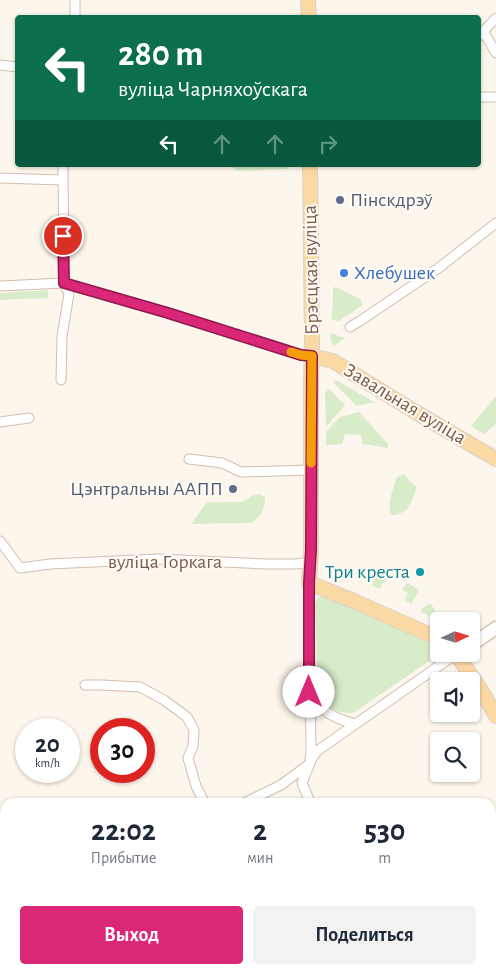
<!DOCTYPE html>
<html lang="ru">
<head>
<meta charset="utf-8">
<style>
  :root { --surface:#fff; --page:#f2f2f3; --text:#1f2937; --muted:#747a83; --accent:#db2777 }
  body { margin:0; font-family:"Alegreya Sans",sans-serif; background:var(--page); color:var(--text); height:100vh; display:flex; flex-direction:column; font-size:19px; white-space:nowrap }
  * { box-sizing:border-box; margin:0 }
  p { font-size:16px; color:var(--muted) }
  .icon { flex:none; width:28px; height:28px; fill:none; stroke:currentColor; stroke-width:2; stroke-linecap:round; stroke-linejoin:round }
  .map { position:relative; flex:1; overflow:hidden }
  .drawer { position:absolute; left:0px; top:798px; width:496px; height:176px; display:flex; flex-direction:column; background:var(--surface); border-radius:15px 15px 0 0; box-shadow:0 1px 4px #0004 }
  .drawer>* { flex:none }
  .top-card { position:absolute; left:15px; top:15px; width:466px; height:152px; border-radius:5px; box-shadow:0 1px 4px #0004; background:#0b6e4f; color:#fff; overflow:hidden }
  .needle { width:32px; rotate:86deg }
  .fabs { position:absolute; left:430px; top:612px; display:grid; gap:10px }
  .fabs a { display:grid; place-items:center; width:50px; height:50px; border-radius:5px; background:var(--surface); box-shadow:0 1px 4px #0004; font-size:25px }
  .speed { position:absolute; left:15px; top:718px; display:flex; gap:10px; font-size:25px; font-weight:700; text-align:center }
  .speed>* { display:grid; place-content:center; width:65px; height:65px; border-radius:50%; background:var(--surface); box-shadow:0 1px 4px #0004; line-height:1 }
  .speed small { font-size:12px; font-weight:400 }
  .speed .limit { border:8px solid #d22; background:#fff; color:#111 }
  .pin { position:absolute; display:grid; place-items:center; width:42px; height:42px; color:#fff; margin:-21px; border:2px solid #fff; border-radius:50%; box-shadow:0 1px 5px #0007 }
  .me { position:absolute; width:55px; margin:-28px; rotate:0deg; stroke-linejoin:round; filter:drop-shadow(0 0 4px #0008) }
  .turn { display:flex; align-items:center; gap:18px; height:105px; padding:0 20px; font-size:22px }
  .turn .icon { width:65px; height:65px; stroke-width:2.5 }
  .turn b { display:block; font-size:35px; line-height:42px }
  .lanes { display:flex; align-items:center; height:48px; padding:0 20px; background:#0003; justify-content:center; gap:25px; direction:ltr }
  .lanes .off { opacity:.35 }
  .eta { display:flex; justify-content:space-evenly; align-items:center; height:85px; text-align:center }
  .eta b { font-size:30px; font-weight:600; line-height:35px }
  .cta { display:flex; gap:10px; margin-top:auto; padding:10px 20px }
  .cta a { flex:1; height:58px; border-radius:5px; background:var(--accent); color:#fff; font-size:20px; font-weight:600; line-height:58px; text-align:center }
  .cta a+a { background:var(--page); color:var(--text) }
  .map>svg:first-child { display:block }
</style>
</head>
<body>
<div class="map">
<svg width="496" height="973" viewBox="0 0 496 973">
  <rect width="100%" height="100%" fill="#fdf6ec"/>
  <path fill="#d8ecc9" d="M230,165h58v4l-51,2z
    M336,287l24,12 3,6 -24,16 -8,-2 2,-16v-15z
    M48,290v8l-48,2v-7z
    M330,333l15,5 -11,8 -3,-5z
    M336,380l38,22 -17,4 -24,-24z
    M329,389l16,16 -19,22 -1,-34z
    M496,396v28l-12,10 -13,-8z
    M359,412l29,32v4l-26,-4 -1,-9 -16,-1 -3,10 -16,1v-13l14,-15z
    M405,474l4,7 8,6c-6,15 -8,28 -26,28 -4,-11 2,-27 6,-38z
    M259,494l6,3c0,13 -4,19 -14,26l-60,1 16,-22h35l9,-6z
    M377,569l11,4 -3,10 -2,-1 -3,7 -8,-3z
    M407,583l11,6 1,2 -8,13 -6,-4 3,-7 -6,-3z
    M322,596l39,15 66,31 7,6 2,4 -2,6 -81,55c-16,1 -28,-7 -35,-21l-3,-87c1,-5 2,-7 7,-9z
    M430,603l6,9 -7,4 -8,-4v-3z
    M207,969h45l-8,4 -2,-2 -5,2h-30l-2,-3z
    M295,969h73l2,4h-74z"/>
  <path fill="#bfe3e8" stroke="#a5d3da" d="M0,839l5,7v73l-5,-8z
    M0,940l5,5v24h85l2,4h-92z"/>
  <g fill="none" stroke-linecap="round" stroke-linejoin="round">
    <path stroke="#437c86" stroke-width="1" stroke-dasharray="6 5" stroke-linecap="butt" d="M0,958l5,6
      M9,969l4,4"/>
    <g stroke="#d1beb0" stroke-width="9">
      <path id="pedestrian" d="M491,895l5,-1"/>
    </g>
    <g stroke="#d1beb0" stroke-width="11">
      <path id="minor" d="M75,18v-18
        M483,31l13,22
        M479,36l17,-18
        M0,65l18,2
        M479,97h17
        M0,178l62,2
        M0,286l64,-3 104,30 133,42 11,1
        M350,327l10,-6 80,-54 56,-44
        M61,380l1,-44 7,-42 -5,-11 -1,-118
        M0,422l29,-4
        M189,459l33,4 19,9 70,-2
        M0,541l20,27 30,-4 108,-5 108,5h30l15,-2
        M309,583l2,167 -1,9
        M85,685h17l38,2 24,13 23,17 7,13 -1,16 -5,12 8,28 8,16
        M310,693c12,19 23,25 45,31
        M246,802l35,-17 27,-20
        M310,802l-8,-19 10,-25 5,-7 139,-97
        M380,969l2,4"/>
    </g>
    <g stroke="#d6c0b0" stroke-width="15">
      <path id="secondary" d="M471,645l25,-17"/>
    </g>
    <g stroke="#dad1cd" stroke-width="16">
      <path id="primary" d="M308,0l1,18
        M310,165l2,174 -1,47v164l-2,33 47,19 79,35 4,4
        M312,356l21,5 84,52 79,46
        M456,654l23,33 17,29"/>
    </g>
    <use href="#pedestrian" stroke="#fff" stroke-width="7"/>
    <use href="#minor" stroke="#fff" stroke-width="9"/>
    <use href="#secondary" stroke="#fff" stroke-width="12"/>
    <use href="#primary" stroke="#fbd9a5" stroke-width="14"/>
  </g>
  <g fill="none" stroke-linecap="round" stroke-linejoin="round">
    <g stroke="#8e194d" stroke-width="12">
      <path id="route" d="M63,236l1,47 104,30 133,42 11,1 -1,194 -2,33v109"/>
    </g>
    <use href="#route" stroke="#db2777" stroke-width="9"/>
    <path stroke="#f59e0b" stroke-width="9" d="M291,352l10,3 11,1 -1,107"/>
  </g>
  <g fill="#5c6f8a" stroke="#fffaf3" stroke-width="2">
    <circle cx="340" cy="200" r="5"/>
    <circle cx="233" cy="489" r="5"/>
  </g>
  <circle fill="#3f7fe0" stroke="#fffaf3" stroke-width="2" cx="344" cy="273" r="5"/>
  <circle fill="#0f9aa8" stroke="#fffaf3" stroke-width="2" cx="420" cy="572" r="5"/>
  <g text-anchor="middle" dominant-baseline="central" stroke-width="4" stroke-linejoin="round" paint-order="stroke">
    <g font-size="20" fill="#4e5e75" stroke="#fffaf3" text-anchor="start">
      <text x="350" y="200">Пінскдрэў</text>
      <text x="223" y="489" text-anchor="end">Цэнтральны ААПП</text>
    </g>
    <g font-size="20" fill="#7a5c4d" stroke="#fffaf3">
      <text transform="translate(311 270) rotate(-91)">Брэсцкая вуліца</text>
      <text transform="translate(405 404) rotate(31)">Завальная вуліца</text>
      <text x="165" y="562">вуліца Горкага</text>
    </g>
    <g font-size="20" fill="#366cbe" stroke="#fffaf3" text-anchor="start">
      <text x="354" y="273">Хлебушек</text>
    </g>
    <g font-size="20" fill="#0d838f" stroke="#fffaf3" text-anchor="end">
      <text x="410" y="572">Три креста</text>
    </g>
  </g>
</svg>
<div class="fabs">
<a><svg class="needle" viewBox="-14 -14 28 28"><path d="M0-13l5 13h-10z" fill="#e53935"/><path d="M0 13l5-13h-10z" fill="#747a83"/></svg></a>
<a><svg class="icon" aria-label="sound" viewBox="0 0 24 24"><path d="M4 9h4l5-4v14l-5-4H4zM17 9q2 3 0 6"/></svg></a>
<a><svg class="icon" aria-label="search" viewBox="0 0 24 24"><circle cx="10" cy="10" r="6"/><path d="M15 15l6 6"/></svg></a>
</div>
<div class="speed"><div>20<small>km/h</small></div><div class="limit">30</div></div>
<div class="pin" style="left:63px;top:236px;background:#d93025"><svg class="icon" aria-label="arrive" viewBox="0 0 24 24"><path d="M6 21V4h12l-3 4 3 4H6"/></svg></div>
<svg class="me" style="left:309px;top:692px" viewBox="-20 -20 40 40"><circle r="19" fill="#fff"/><path d="M0-13L10 11 0 6-10 11z" fill="#db2777"/></svg>
<div class="top-card">
<div class="turn"><svg class="icon" aria-label="left" viewBox="0 0 24 24"><path d="M17 20v-9H6M10 6l-5 5 5 5"/></svg><div><b>280 m</b>вуліца Чарняхоўскага</div></div>
<div class="lanes"><svg class="icon" aria-label="left" viewBox="0 0 24 24"><path d="M17 20v-9H6M10 6l-5 5 5 5"/></svg><svg class="icon off" aria-label="ahead" viewBox="0 0 24 24"><path d="M12 20V5M6 11l6-6 6 6"/></svg><svg class="icon off" aria-label="ahead" viewBox="0 0 24 24"><path d="M12 20V5M6 11l6-6 6 6"/></svg><svg class="icon off" aria-label="right" viewBox="0 0 24 24"><path d="M7 20v-9h11M14 6l5 5-5 5"/></svg></div>
</div>
<section class="drawer">
<div class="eta">
<div><b>22:02</b><p>Прибытие</p></div>
<div><b>2</b><p>мин</p></div>
<div><b>530</b><p>m</p></div>
</div>
<div class="cta"><a>Выход</a><a>Поделиться</a></div>
</section>
</div>
</body>
</html>
